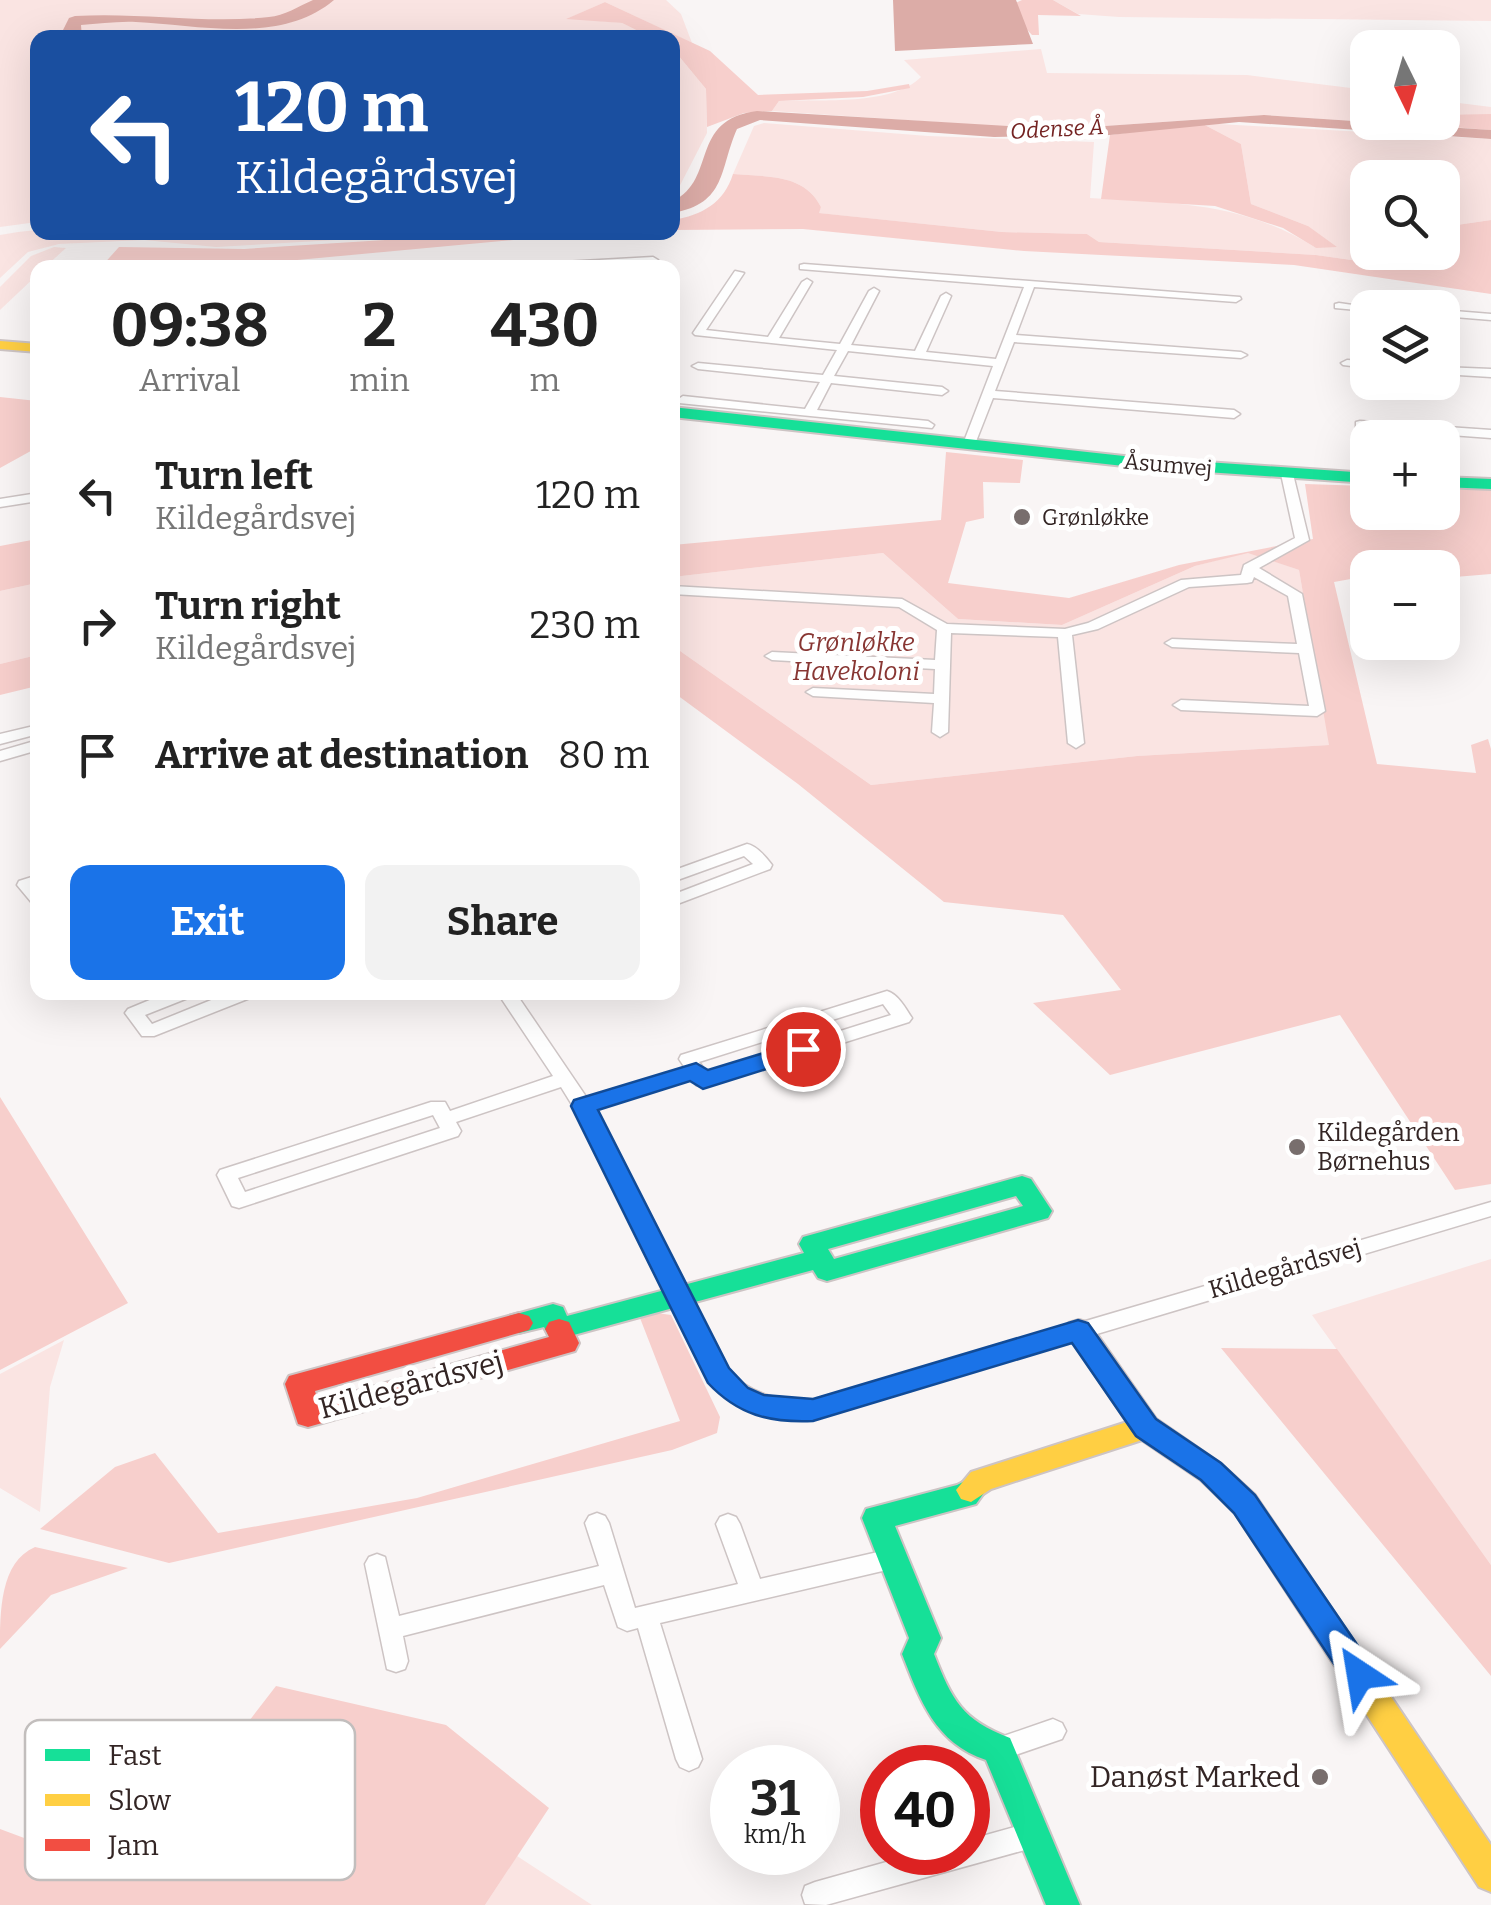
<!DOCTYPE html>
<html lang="en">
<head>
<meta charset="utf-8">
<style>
  :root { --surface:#fff; --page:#f2f2f2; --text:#222; --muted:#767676; --accent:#1a73e8 }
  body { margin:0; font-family:Bitter,serif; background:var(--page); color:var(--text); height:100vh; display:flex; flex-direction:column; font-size:38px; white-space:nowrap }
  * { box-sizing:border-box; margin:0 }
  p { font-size:32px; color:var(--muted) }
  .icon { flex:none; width:55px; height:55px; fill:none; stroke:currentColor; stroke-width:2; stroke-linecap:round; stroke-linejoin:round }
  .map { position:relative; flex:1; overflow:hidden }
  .side { position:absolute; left:30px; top:260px; width:650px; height:740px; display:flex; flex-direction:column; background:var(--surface); border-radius:20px; box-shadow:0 10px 40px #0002 }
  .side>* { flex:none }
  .hud { position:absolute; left:30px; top:30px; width:650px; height:210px; border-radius:20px; box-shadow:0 10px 40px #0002; background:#1a4fa0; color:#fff; overflow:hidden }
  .needle { width:65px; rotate:175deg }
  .tools { position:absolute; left:1350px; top:30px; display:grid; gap:20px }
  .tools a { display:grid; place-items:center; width:110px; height:110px; border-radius:20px; background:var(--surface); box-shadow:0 10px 40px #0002; font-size:50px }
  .speed { position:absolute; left:710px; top:1745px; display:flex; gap:20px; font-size:50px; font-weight:700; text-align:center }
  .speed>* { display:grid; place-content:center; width:130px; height:130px; border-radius:50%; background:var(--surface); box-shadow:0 10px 40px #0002; line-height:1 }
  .speed small { font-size:25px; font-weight:400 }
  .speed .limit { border:15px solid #d22; background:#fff; color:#111 }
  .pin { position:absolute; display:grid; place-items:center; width:85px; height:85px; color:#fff; margin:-42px; border:5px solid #fff; border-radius:50%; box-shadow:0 2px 10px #0007 }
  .me { position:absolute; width:110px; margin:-55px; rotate:327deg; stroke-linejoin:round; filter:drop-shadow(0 0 8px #0008) }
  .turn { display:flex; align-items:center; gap:35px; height:210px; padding:0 40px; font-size:45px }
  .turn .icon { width:130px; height:130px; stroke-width:2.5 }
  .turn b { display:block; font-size:70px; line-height:85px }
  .eta { display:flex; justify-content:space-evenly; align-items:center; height:170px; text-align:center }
  .eta b { font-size:60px; font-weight:700; line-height:70px }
  .action { display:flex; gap:20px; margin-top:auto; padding:20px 40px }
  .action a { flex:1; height:115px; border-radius:20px; background:var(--accent); color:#fff; font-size:40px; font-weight:700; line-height:115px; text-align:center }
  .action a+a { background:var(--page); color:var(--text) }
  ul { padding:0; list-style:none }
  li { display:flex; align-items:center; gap:30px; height:130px; padding:0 40px }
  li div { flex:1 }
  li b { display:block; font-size:38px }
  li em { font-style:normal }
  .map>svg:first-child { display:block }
</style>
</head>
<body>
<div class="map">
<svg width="1491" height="1905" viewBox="0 0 1491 1905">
  <rect width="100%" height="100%" fill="#f9f5f5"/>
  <path fill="#fae4e2" d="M0,0h666l15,14 11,29 -87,-41 -36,16 53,5 28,14 -612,1 -1,184 -37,5z
    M1053,0h438v21l-372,-4 -41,-3z
    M673,49l33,40 1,44 -34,66z
    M1041,49l6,24 200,2 120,15 1,32h74l1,-21 48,6v23l-227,-15 -159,11h-111l-222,-15 7,-10c43,-2 113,5 142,-24l-17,-17z
    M764,123l164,13 166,6 -4,56c84,5 153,4 226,50l-8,-22 -57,-22 -10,-60 -40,-21 290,16v81l-48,7 -1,-49h-74v74l31,1 1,8 -6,5 -78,-11 -217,-13 -12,-8 -85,-2 -184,-19 3,-6c-17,-34 -55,-30 -88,-33l21,-48z
    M18,232l19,-2 420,3 -241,14 -72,-7 -85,4 -31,8 -28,26v-43z
    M54,247l12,1 -21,19 -7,1 -1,7 -37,35v-23l31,-31z
    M1248,552l51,18 31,175 -193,11 -266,29 -198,-139v-69l210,-24 75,66 104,6 133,-59z
    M37,583v72l-37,9v-73z
    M1491,1259v306l-179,-250z
    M64,1340l-14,47 -10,125 -40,-24v-114z
    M517,1856l75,49h-107z"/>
  <path fill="#f7cfcc" d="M1022,0h31l28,16 -43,-1 1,20h-7l-26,-28z
    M605,2l105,49 48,44 109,-4 42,-7 1,4 -47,9 -84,4 -7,10 -28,2 -37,14 -1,-38 -33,-40 -1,-11 -22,-1 -28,-14 -56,-4z
    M1491,114v16l-91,-7 42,-1 1,-7z
    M1201,123l40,21 10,60 57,22 29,21 -21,1 -33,-20 -68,-22 -114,-7 9,-64z
    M733,174c33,3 71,-1 88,33l-2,6 183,19 85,2 12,8 217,13 78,11 6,-5 -1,-8 43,-1 1,-25 48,-7v74l-197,-29 -270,-14 -221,-22 -130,1v-10c29,-5 51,-17 60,-46z
    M496,233h94l-369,34h-120l18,-20 125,2z
    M0,397l37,4 1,46 -38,21z
    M946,452l77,8 -3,23 -37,-1 1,36 -18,4 -18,61 121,15 110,-33 134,-26 -8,-55 62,2 1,26h74l1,-23 48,1v84l-48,4 -1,-10h-74l-1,8 -33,6 43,182 99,9 -5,-28 17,-6 3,10v435l-36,6 -115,-175 -230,60 -77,-72 88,-13 -58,-75 -119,-13 -146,-118 -125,-92v-46l198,139 266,-29 192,-11 -30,-175 -51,-17 -53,13 -133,59 -104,-6 -75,-66 -210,24v-32l268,-25z
    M37,539v44l-37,8v-45z
    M37,655v31l-37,9v-31z
    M0,1097l128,206 -128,67z
    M657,1313l14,2 49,102 -3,16 -45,17 -503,113 -129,-34 75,-62 40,-14 63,80 199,-35 263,-77 -40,-103z
    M1221,1348l116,1 154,216v111z
    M35,1547l93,21 -77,27 -51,54c0,-37 0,-87 35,-102z
    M276,1686l170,39 103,83 -64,97h-485v-76l129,48z"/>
  <path fill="#dcaca7" d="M893,0h123l17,44 -138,7z
    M757,111l251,15h97l159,-11 227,15v9l-252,-17 -129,13 -116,2 -234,-17 -23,9c-18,41 -10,74 -64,84v-12c45,-22 15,-81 84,-90z"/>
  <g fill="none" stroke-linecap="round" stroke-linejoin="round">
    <path fill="#dcaca7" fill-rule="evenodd" d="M313,0h21c-53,45 -135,25 -198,22 -18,-1 -37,2 -55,3l1,13h-17l-3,-6 7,-14 6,-2c65,-4 130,8 194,1 15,-1 30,-11 44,-17z"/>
    <g stroke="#cdc4c4" stroke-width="3">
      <path id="street" d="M653,257l5,3 -1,2 -81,6h-71l5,-3z
        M804,264l436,33 1,2 -5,3 -202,-15 -18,48 225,17 6,3 -6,3 -227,-16 -19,49 239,19 6,4 -6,4 -241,-20 -18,46 -6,4 -6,-4 30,-78 -145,-15 -14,25 108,11 6,4 -6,4 -111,-12 -14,27 111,11 6,4 -2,3 -253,-25 -2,-3 6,-4 122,13 15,-27 -122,-13 -6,-3 6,-3 125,12 14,-25 -142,-15 -2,-2 42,-62 9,2 -38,57 62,7 34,-55 5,-3 5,3 -33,56 61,6 29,-53 5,-3 5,3 -28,54 64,6 26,-55 5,-3 5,3 -25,56 70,7 28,-72 -224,-18v-4z
        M1339,303l34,5h-5v3l-33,-3v-4z
        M1442,310l49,4v6l-49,-4z
        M1347,360l21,1v7l-25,-3 -2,-2z
        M1442,367l49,2v8l-49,-3z
        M1360,421l131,9v8l-135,-10v-6z
        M1287,470l6,4 16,66 -50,28 43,26 23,117 -8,5 -136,-6 -8,-5 8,-5 128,6 -10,-53 -127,-6 -7,-4 7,-4 125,5 -9,-48 -34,-19 -2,5 -5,1 -58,4 -91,42 -26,6 12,108 -8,5 -8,-5 -10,-106 -107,-4 -3,99 -8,5 -8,-5 2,-29 -121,-7 -7,-4 7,-4 121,6 1,-25 -163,-9 -7,-4 7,-4 163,8 2,-30 -38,-23 -227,-13v-8l230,13 45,25 118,5 23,-6 93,-43 60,-5 3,-10 51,-27 -14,-64z
        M38,493v8l-38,6v-8z
        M38,725v9l-38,10v-10z
        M38,740v10l-38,11v-10z
        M747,844c10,2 19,13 25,21l-2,4 -98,37v-11l81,-31 -9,-8 -72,26v-11z
        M38,875v29l-6,-1 -15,-18 2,-4z
        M887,991c11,3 19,18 25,27l-3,4 -206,65 -7,-2 -4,-6 -98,30 132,260c26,26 51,32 87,32l678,-199v14l-678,203c-41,0 -73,-9 -103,-38l-136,-273 -13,-21 -105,35 5,9 -3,5 -219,72 -7,-2 -15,-31 3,-5 211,-68h14l5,9 103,-35 -56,-84h18l72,106 98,-30 -6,-9 2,-4zM883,1004l8,11 -184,58 -8,-11zM433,1115l7,13 -195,64 -7,-14z
        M169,992h27l-3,4 -48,19 7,9 79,-32h27l-3,4 -101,40h-12l-17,-23 3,-4z
        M597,1513l8,3 4,7 26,85 103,-24 -22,-60 4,-7 8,-3 8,3 4,7 20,55 131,-30 8,3 4,7 -4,7 -8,3 -231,54 42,136 -4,8 -9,4 -9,-4 -4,-8 -38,-131 -11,3 -9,-4 -14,-42 -201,51 5,25 -3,8 -9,3 -9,-3 -22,-105 4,-7 8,-3 8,3 14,59 200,-50 -14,-43 4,-7z
        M1053,1719l9,4 4,8 -4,8 -64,22 -9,-4 -4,-8 4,-8z
        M1032,1822l9,4 4,9 -4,9 -9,4 -206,57 -21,-1 -3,-9 3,-9 10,-4 107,-30h46v-12z"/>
    </g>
    <g stroke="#cdc4c4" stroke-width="4">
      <path id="fast" d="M672,407l461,50 235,16v10l-235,-16 -461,-50z
        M1442,477l49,2v10l-49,-2z
        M1022,1176l9,3 21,32 -4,7 -221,63 -9,-3 -5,-8 -254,69 -10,-3 -5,-9 -25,6 -10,-3 -4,-7 4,-7 44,-12 10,3 4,9 237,-63 -5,-9 4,-7zM1016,1196l7,10 -189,53 -6,-10z
        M971,1478l10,3 5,9 -10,14 -81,22 46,112 -7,16c18,46 28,66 76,84l70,167h-34l-60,-145c-51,-17 -66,-60 -84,-106l7,-16 -47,-120 4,-9 91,-24z"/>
    </g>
    <g stroke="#cdc4c4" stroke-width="4">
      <path id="slow" d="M0,341l38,3v8l-38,-3z
        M1079,1320l10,3 67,96 65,45 34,31 236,350v47l-12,-5 -244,-374 -34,-33 -59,-40 -151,49 -20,13 -10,-3 -5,-9 15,-18 156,-50 -62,-92 4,-7z"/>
    </g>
    <g stroke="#cdc4c4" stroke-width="4">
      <path id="jam" d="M519,1313l10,3 4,7 -4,7 -214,61 3,11 231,-65 -4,-8 4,-7 10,-3 10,3 10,21 -4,8 -267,76 -10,-3 -13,-40 4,-8z"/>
    </g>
    <use href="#street" fill="#fefefe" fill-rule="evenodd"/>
    <use href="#fast" fill="#16e098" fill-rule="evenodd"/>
    <use href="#slow" fill="#ffcf43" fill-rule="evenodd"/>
    <use href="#jam" fill="#f24e42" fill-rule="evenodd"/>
  </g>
  <path fill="#1a73e8" stroke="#114b97" stroke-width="2.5" d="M803,1041l8,3 4,5 -4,6 -108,34 -13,-8 -92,29 131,258 19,20 16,7 49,4 265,-79 10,3 68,96 65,44 34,32 116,170 5,10 -5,10 -11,4 -12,-4 -114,-172 -33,-33 -65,-44 -64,-93 -259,78c-43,2 -75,-6 -105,-38l-137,-277 3,-6 122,-37 12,7z"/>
  <g fill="#786e6d" stroke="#fff" stroke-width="4">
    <circle cx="1022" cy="517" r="10"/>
    <circle cx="1297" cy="1147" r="10"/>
    <circle cx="1320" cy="1777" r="10"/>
  </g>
  <g text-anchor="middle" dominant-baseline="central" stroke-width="10" stroke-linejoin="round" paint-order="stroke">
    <g font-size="22" font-style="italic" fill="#742322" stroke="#fff">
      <text transform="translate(1057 129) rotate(-3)">Odense Å</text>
    </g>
    <g font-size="22" fill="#332524" stroke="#fff">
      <text transform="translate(1168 465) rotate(5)">Åsumvej</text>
    </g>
    <g font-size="22" fill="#332524" stroke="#fff" text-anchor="start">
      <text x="1042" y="517">Grønløkke</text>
    </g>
    <g font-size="25" font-style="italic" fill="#883633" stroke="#fff">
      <text x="856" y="643">Grønløkke<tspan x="856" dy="29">Havekoloni</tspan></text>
    </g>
    <g font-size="25" fill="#332524" stroke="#fff" text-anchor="start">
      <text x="1317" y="1133">Kildegården<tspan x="1317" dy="29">Børnehus</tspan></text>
    </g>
    <g font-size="25" fill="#332524" stroke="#fff">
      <text transform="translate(1285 1269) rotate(-16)">Kildegårdsvej</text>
    </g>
    <g font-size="30" fill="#332524" stroke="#fff">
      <text transform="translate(411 1385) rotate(-15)">Kildegårdsvej</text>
    </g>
    <g font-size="30" fill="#332524" stroke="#fff" text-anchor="end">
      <text x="1300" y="1777">Danøst Marked</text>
    </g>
  </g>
  <rect x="25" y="1720" width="330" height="160" rx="15" fill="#fff" stroke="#c2bebd" stroke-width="2.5"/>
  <rect x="45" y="1749" width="45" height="12" fill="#16e098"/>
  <rect x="45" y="1794" width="45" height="12" fill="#ffcf43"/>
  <rect x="45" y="1839" width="45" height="12" fill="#f24e42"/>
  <g font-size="28" fill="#332524">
    <text x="108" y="1765">Fast</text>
    <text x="108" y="1810">Slow</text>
    <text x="108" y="1855">Jam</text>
  </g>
</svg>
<div class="tools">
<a><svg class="needle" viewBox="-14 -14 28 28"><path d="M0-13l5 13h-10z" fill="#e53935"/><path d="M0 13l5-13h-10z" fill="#767676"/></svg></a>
<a><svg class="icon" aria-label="search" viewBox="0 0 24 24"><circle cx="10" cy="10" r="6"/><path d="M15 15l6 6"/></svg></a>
<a><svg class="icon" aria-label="layers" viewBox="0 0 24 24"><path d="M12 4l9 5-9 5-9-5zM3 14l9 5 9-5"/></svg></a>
<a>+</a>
<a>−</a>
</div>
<div class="speed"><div>31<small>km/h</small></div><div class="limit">40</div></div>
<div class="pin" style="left:803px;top:1049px;background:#d93025"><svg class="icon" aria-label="arrive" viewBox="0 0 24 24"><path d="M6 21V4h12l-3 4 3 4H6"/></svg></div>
<svg class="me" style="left:1360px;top:1675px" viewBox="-20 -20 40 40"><path d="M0-17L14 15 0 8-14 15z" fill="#1a73e8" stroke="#fff" stroke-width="4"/></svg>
<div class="hud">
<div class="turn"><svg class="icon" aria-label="left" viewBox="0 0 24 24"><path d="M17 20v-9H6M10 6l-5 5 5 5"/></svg><div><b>120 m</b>Kildegårdsvej</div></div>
</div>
<section class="side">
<div class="eta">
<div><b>09:38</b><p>Arrival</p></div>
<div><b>2</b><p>min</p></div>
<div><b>430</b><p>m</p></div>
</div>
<ul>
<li><svg class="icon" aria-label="left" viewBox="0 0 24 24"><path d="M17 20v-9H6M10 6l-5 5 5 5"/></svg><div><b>Turn left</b><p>Kildegårdsvej</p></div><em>120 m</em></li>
<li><svg class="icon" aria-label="right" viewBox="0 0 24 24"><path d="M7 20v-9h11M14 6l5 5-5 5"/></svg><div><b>Turn right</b><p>Kildegårdsvej</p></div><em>230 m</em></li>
<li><svg class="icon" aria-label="arrive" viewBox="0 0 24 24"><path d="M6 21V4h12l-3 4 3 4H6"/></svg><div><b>Arrive at destination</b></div><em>80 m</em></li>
</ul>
<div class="action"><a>Exit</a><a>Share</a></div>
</section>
</div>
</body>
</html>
